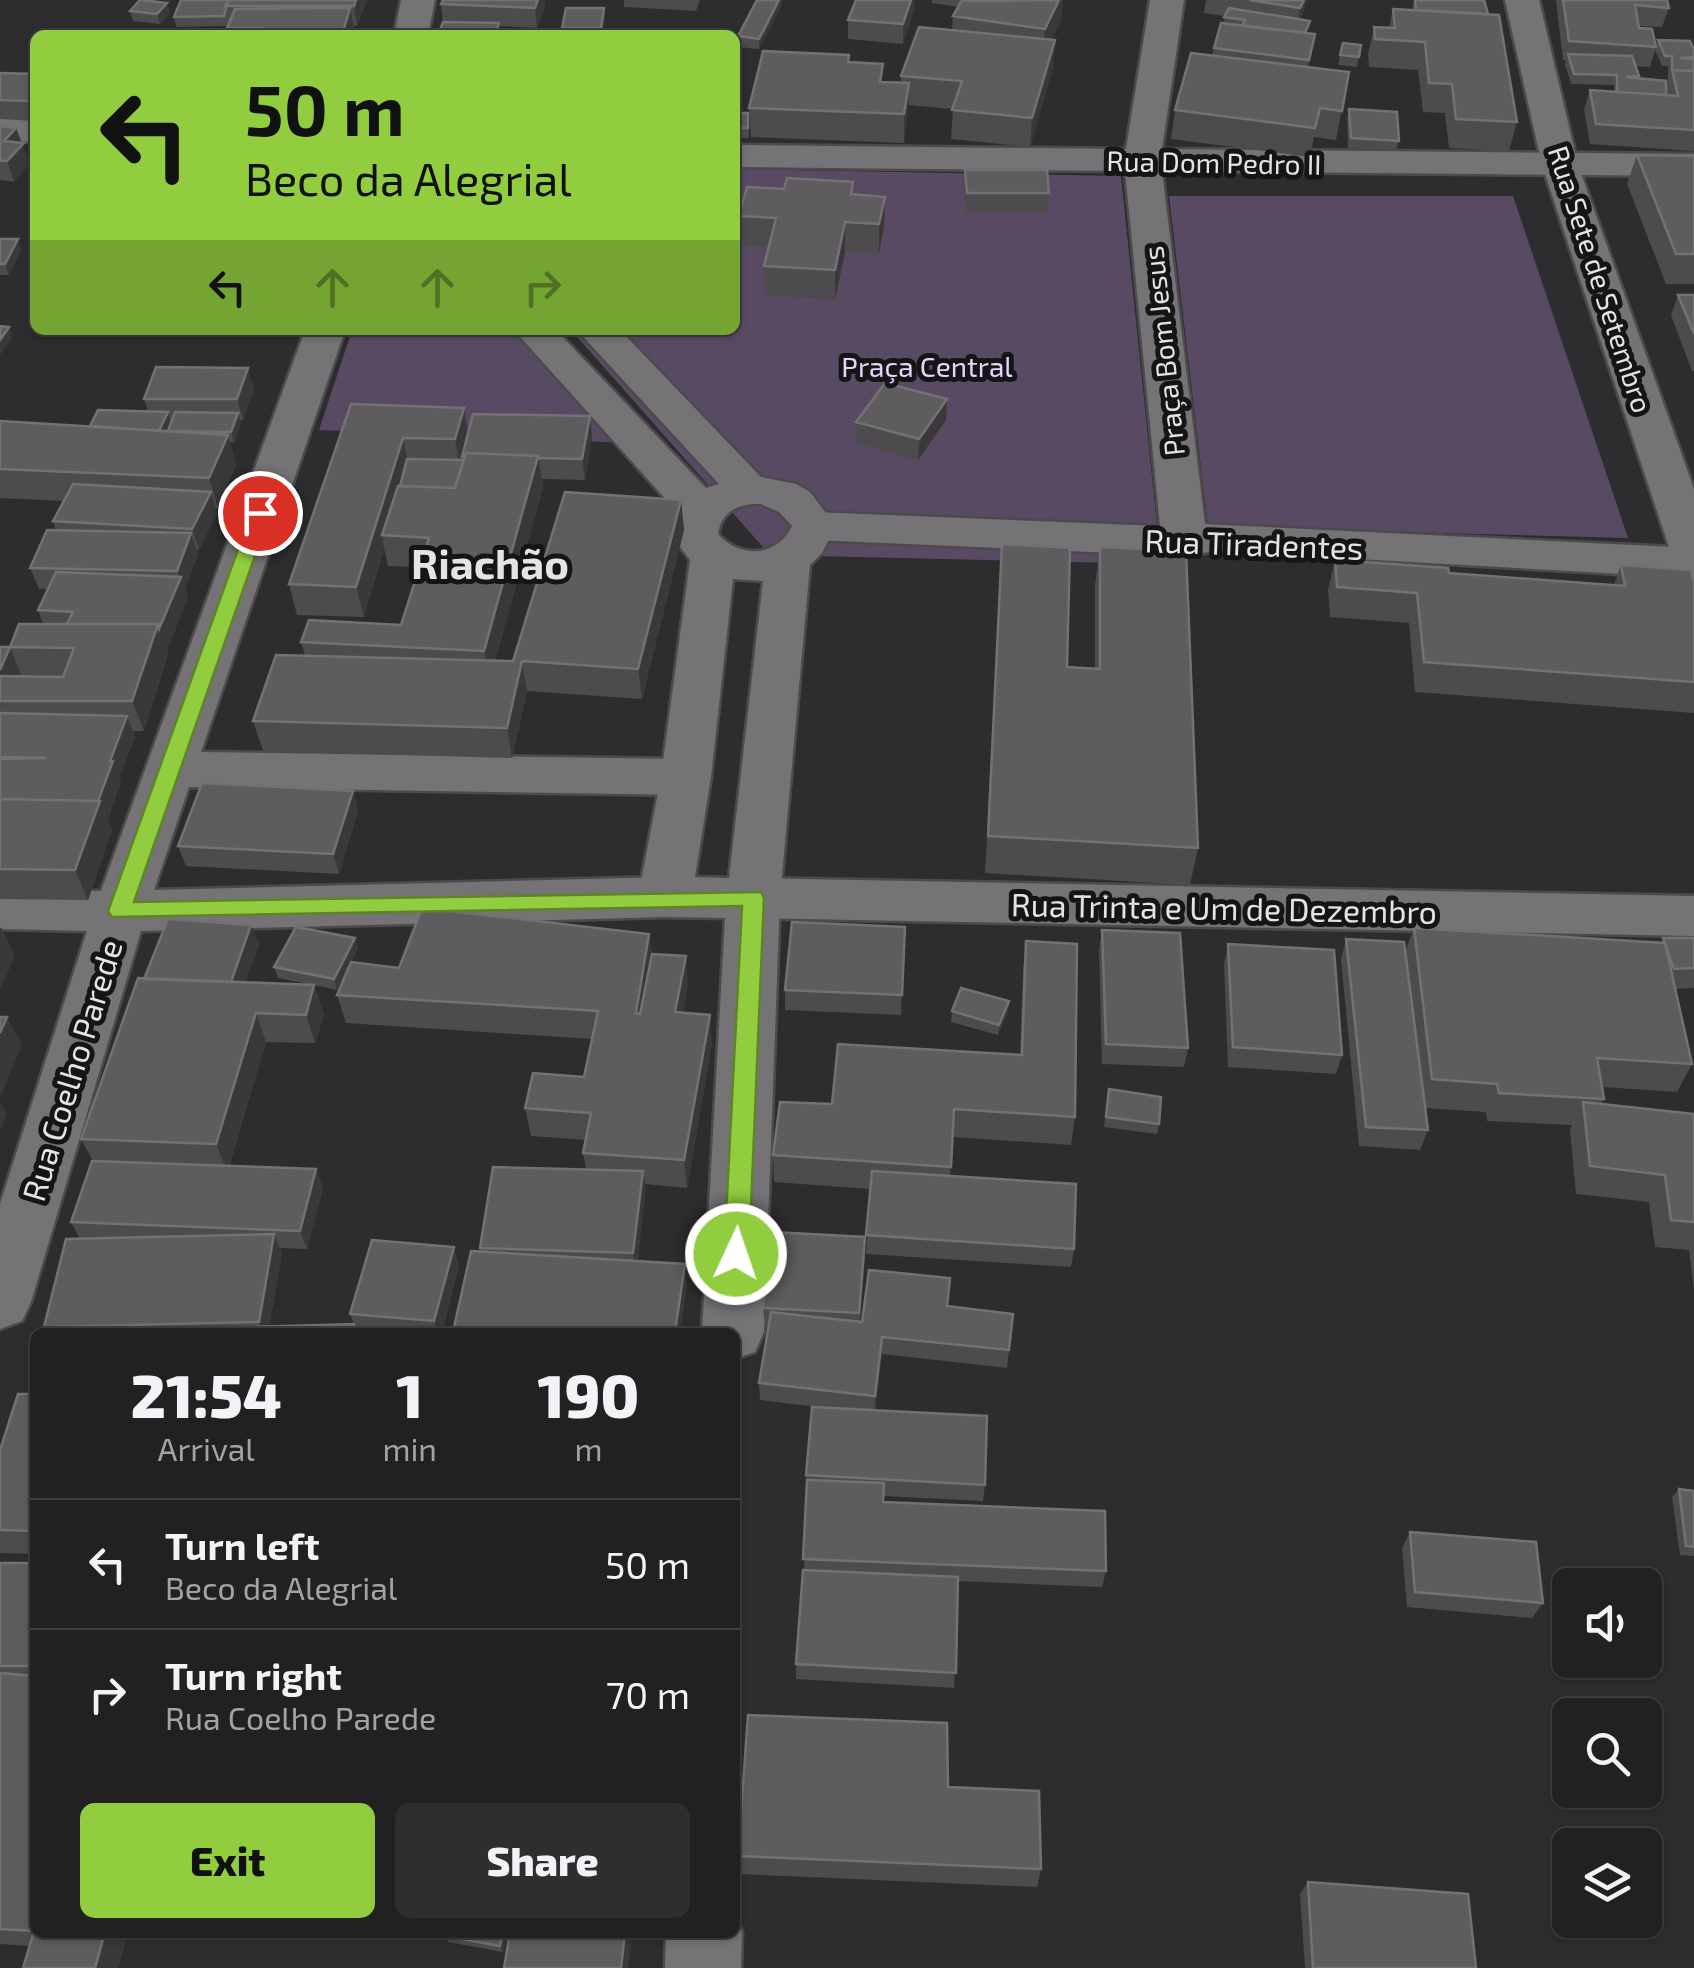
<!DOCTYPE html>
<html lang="en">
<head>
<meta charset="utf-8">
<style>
  :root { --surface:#222122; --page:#2e2e2f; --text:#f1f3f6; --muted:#a2a3a5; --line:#3f3e40; --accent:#92cd3f }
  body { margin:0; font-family:"Exo 2",sans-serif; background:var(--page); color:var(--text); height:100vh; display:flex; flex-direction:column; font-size:38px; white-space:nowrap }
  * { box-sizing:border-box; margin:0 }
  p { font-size:32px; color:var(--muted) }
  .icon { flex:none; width:55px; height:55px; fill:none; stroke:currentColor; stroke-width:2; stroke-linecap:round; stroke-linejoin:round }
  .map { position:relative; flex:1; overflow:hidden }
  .details { position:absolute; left:30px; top:1328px; width:710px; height:610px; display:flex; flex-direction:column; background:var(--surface); border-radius:15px; box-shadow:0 2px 8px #0004,0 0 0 2px var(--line) }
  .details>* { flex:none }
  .guide { position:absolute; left:30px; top:30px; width:710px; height:305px; border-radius:15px; box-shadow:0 2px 8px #0004,0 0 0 2px var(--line); background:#92cd3f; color:#111; overflow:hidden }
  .fabs { position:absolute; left:1552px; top:1568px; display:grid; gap:20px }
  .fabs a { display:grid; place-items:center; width:110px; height:110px; border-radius:15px; background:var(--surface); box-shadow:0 2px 8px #0004,0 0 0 2px var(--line); font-size:50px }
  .pin { position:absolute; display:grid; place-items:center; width:85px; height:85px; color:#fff; margin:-42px; border:5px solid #fff; border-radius:50%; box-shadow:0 2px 10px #0007 }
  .me { position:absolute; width:110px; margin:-55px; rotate:3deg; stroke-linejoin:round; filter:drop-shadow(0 0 8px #0008) }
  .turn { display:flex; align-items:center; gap:35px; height:210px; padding:0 50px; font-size:45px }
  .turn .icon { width:130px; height:130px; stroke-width:2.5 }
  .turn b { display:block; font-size:70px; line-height:85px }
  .lanes { display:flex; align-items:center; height:95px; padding:0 50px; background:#0003; justify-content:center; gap:50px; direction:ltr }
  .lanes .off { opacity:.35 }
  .eta { display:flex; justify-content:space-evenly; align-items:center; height:170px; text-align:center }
  .eta b { font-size:60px; font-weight:800; line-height:70px }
  .cta { display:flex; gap:20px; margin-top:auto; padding:20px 50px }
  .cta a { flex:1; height:115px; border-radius:15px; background:var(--accent); color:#111; font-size:40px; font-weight:800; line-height:115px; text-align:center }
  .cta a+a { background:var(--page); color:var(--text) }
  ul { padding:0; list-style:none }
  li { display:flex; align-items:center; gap:30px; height:130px; padding:0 50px; border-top:2px solid var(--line) }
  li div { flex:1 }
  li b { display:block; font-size:38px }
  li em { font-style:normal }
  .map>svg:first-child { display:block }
</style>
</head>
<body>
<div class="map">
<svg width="1694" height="1968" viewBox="0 0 1694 1968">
  <rect width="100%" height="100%" fill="#2d2c2e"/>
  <path fill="#584a63" d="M735,169l386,7 40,388 -391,-9 -199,-225h164z
    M1169,196h344l115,342 -420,-11z
    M352,330h162l116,113 -311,-13z"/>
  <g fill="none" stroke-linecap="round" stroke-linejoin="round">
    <g stroke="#4c4a4d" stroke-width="5">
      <path id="minor" d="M1150,0h34l-22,149 532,5v22l-532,-5 43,353 489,24v30l-478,-27 -32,5 -370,-16 -16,-4 -6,-10 6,-10 16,-4 346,14 -35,-355 -390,-4v-22l391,4z
        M0,118l35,2v22l-35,-2z
        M305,330h40l-144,422 485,7 18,5 7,13 -7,13 -18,5 -497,-8 -35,103 511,-13 19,6 8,14 -8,14 -19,6 -524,14 -110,371 -9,19 -22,8v-125l87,-273 -87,-2v-40l101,2z
        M753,878l941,18v40l-941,-18 -19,-6 -8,-14 8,-14z"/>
    </g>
    <g stroke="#4c4a4d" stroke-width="5">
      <path id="tertiary" d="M401,0h34l-7,35h-34z
        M1505,0h34l39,165 116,324v79l-16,-5 -7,-10 -129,-388z
        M514,330h42l150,158 13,-4 -142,-154h43l141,147 35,7 14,8 26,34 -14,27 -12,12 -30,333 -16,434 -9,20 -20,7v-27h-33l23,-414 -60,-1 -19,-6 -8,-14 23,-120 29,-217 -18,-24 7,-22zM761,504l18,8 13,14c-15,31 -52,33 -74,8 3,-23 22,-31 43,-30zM733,579l30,2 -34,297 -34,-1 16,-100z
        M735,1915l7,17 -1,36h-76l1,-36h69z"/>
    </g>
    <use href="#minor" fill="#757376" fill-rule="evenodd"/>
    <use href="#tertiary" fill="#757376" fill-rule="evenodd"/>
  </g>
  <path fill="#4d4b4e" d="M181,0h186l-10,26h-3l-2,9h-124l-1,-7 2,-8 -2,6 -51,1 -2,-10z
    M443,0h101l1,7 -8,21 -38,-2 2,9 -58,-13 -2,-18z
    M624,0h76l-4,11 -72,-4z
    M757,0h25v5l-23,44 -21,-2v-11z
    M932,0h131l-2,20 -10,20 2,28 -23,79 -79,-8 2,-30 -45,-4 -4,38 -153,-6 -2,-29 100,-53v7l34,20 18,1v-7l51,-46 1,-14 5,-9 -26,-4z
    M1206,0h100l-6,20 8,13 7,1 -7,33 41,5 -13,68 -22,-3 -4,20 -139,-18 4,-29 37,-54 2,-8 9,-25 2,-7 -21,-3z
    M1414,0l103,122 -8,29 -60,-3 -4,-35 -22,-1 -5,-42 -49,-3 -1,-12 6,-28h15l4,-18 19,1z
    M1556,0h111l2,8 -7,19 -24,-1 18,21 -6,20 -14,-1 3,10 -1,2 28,10 2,-8v-14h-6l-7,-16 3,-10 36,10v101l-104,-7 -6,-34 6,-20 24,2v-7l-43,-1 -6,-20 1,-3 -3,-1z
    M167,3l3,10 -10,11 -27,-3 -3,-10z
    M915,7l-12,37 -55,-5v-19z
    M604,8l1,10 -3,17h-39l-1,-7z
    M1343,43l18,2 -4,22 -19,-2z
    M0,73l35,1v47l-35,-2z
    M1349,109l50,32 -3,10 -48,-3 -1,-28z
    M735,113h13l1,25h-14z
    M0,126l21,17 9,20 -16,19 -14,-2z
    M1637,155l57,1v128h-28l-39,-100z
    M965,170l84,23 -1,20h-82l-2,-22z
    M853,182v13l32,2 -1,29 -5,28 -34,-2 -10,48 -70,-5 -1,-29 5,-19 -29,-2 -1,-29 45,-27z
    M0,239h18l3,11 -12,25h-9z
    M1678,295h16v76h-2l-21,-56z
    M254,389l-11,31h-3l1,3 -7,20 -4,-1 6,23 -18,43h-3l2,5 -18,37h-2l1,4 -13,35 3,8 -21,53 1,4 -24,77h-11l2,6 -16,40 2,4 -13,38 4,11 -24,70 -88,-1v-252h10l33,-23 -5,-14 10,-21h-9l-9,-21 26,-38 -3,-9 11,-20 -64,-3v-77l90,5 58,-15 -4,-12z
    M947,399l-1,21 -28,40 -62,-17v-21z
    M351,404l113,4 4,26 124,3 -7,43 -43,-1 1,8 -48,174h18l168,-161 3,30 -42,169 -115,-8 -15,67 -249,-7 -10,-30 52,-66 -4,-13 100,-17 19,-58 -32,-1 -4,-18 -20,69 -67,-2 -8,-31z
    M1002,544l65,123 28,2v-84l5,-38 98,301 -8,37 -205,-12z
    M1335,560l114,13 165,12 7,-20 73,19v129l-279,-21 -6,-69 -79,-6 -2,-27z
    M353,791l5,20 -19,63 -153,-8 -8,-20z
    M251,925l8,20 -14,37 68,3 -35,-7 -4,-11 84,-19 -7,14 48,6 250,-34 3,21 36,30 -5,28 29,30 -25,145 -42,-4 -7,77 49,22 -7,49h-227l27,-80v-4l106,-79 -3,-16 3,-13 -55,-4 -6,-28 59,-31 8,-38 -246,-16 -9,-28 13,-30 -13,25 -23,-5 10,29 -9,29 -49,-1 -37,124 87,3 7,19 -16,61 -27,-1 2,5 -13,74 84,5h-306l-3,-5 36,-88 -9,-17 22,-61 -12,-22 63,-160z
    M905,927l-4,88 -116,-5v-20z
    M1414,928l247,14 2,-4h31v50l-19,1 17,75 -15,28 -75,-5 2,12 -3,5 93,10v175l-5,-39 -34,-3 -6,-45 -73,-8 -6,-64 2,-5 -85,-4 -1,-9 -61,-4 3,22 -8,20 -61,-4 -18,-187 5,-20 59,13z
    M1102,930l86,118 -4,19 -82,-3 -3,-114z
    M1026,941l49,176 -4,28 -118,-8 -3,39 124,73 -3,18 -205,-13 4,-65 -96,-7 -1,-27 59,-51 188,-49 3,-85z
    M1228,944l114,111 -6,19 -108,-7 -4,-103z
    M1009,1001l-1,11 -10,23 -47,-13 1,-11z
    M1109,1089l50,35 -2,10 -53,-7z
    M865,1256l-5,66 88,-16 65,8 -6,54 -125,-14 -7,56 110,75 -2,16 -100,-5v6l223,69 -4,16 -144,-6 -4,107 -158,-9v-15l8,-94 3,-78 -1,-17 11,-68 -57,-7 -1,-17 9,-57h-3l-2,-18z
    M459,1265l-17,67h-85l-7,-18z
    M35,1394v160l-35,-1v-103z
    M1679,1489l15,2v65l-14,-1 -8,-58z
    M1410,1532l133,71 -11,15 -125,-11 -5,-59z
    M0,1563h35v369h93l-10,36h-95l7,-22 -30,-2z
    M738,1856l303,13 -4,18 -297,-13z
    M1308,1882l168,86h-171l-5,-74z
    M508,1932l-5,20 -55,-10 -3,-6z"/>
  <path fill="#3a383b" d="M356,0h11l-10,26 -3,-20z
    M538,0h6l1,7 -8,21 -2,-20z
    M779,0h3v5l-23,44v-10z
    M911,0h4v7l-12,37v-20z
    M1059,0h4l-2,20 -18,37 2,-28z
    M1304,0h2l-1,9 -8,18 3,-19z
    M167,3l3,10 -10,11 -3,-10z
    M350,8l4,20 -2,7h-10z
    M604,8l1,10 -4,17v-7z
    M1055,40l-2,28 -23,79 2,-29z
    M909,83l-1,29 -4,31v-29z
    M35,92v29l-7,-20z
    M16,128l14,35 -16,19 -7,-21 -3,-20z
    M885,197l-1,29 -5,28v-30z
    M845,222v30l-10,48v-30z
    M18,239l3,11 -12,25 -4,-11z
    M9,327l4,10 -13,18v-15z
    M248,368l6,21 -11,31 -6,-21z
    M947,399l-1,21 -28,40 1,-21z
    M464,408l5,30 -9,31 -5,-30z
    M168,412l3,11 -12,26 -3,-11z
    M238,413l3,10 -7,20 -3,-11z
    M590,416l2,21 -7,43 -3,-21z
    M228,435l8,30 -18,43 -9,-30z
    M403,438l6,30 -27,67 2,13 -20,69 -8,-30z
    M538,456l5,31 -53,194 -6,-30z
    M211,492l6,21 -18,37 -7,-21z
    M681,500l3,30 -42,169 -4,-30z
    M191,533l7,21 -13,35 3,8 -21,53 1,4 -24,77 -12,-30 26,-77 22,-44 -3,-9z
    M10,647l12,30 -22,5v-12z
    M522,661l5,30 -15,67 -5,-30z
    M127,716l8,21 -16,40 2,4 -13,38 4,11 -24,70 -13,-30 35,-109z
    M353,791l5,20 -19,63 -6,-20z
    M251,925l8,20 -23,62 -7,-20z
    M1,927l14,29 -15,34v-61z
    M649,934l4,29 -13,78 -4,-28z
    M355,938l3,10 -21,42 -3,-11z
    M686,956l2,29 -10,56 -3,-29z
    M314,985l10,29 -9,29 -9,-28z
    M1009,1001l-1,11 -10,23 1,-10z
    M256,1013l10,29 -39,129 -11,-27z
    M710,1015l2,28 -25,145 -3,-28z
    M7,1017l15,28 -22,53v-65z
    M0,1101l7,13 -7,17z
    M316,1169l7,19 -16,61 -7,-18z
    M643,1171l3,19 -10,81 -3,-18z
    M274,1234l8,19 -14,79h-5l-4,-10z
    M454,1247l5,18 -17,67h-4l-4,-11z
    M685,1264l2,19 -7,49h-5z
    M882,1337v17l-8,59 1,-17z
    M105,1932h23l-10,36h-23z
    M503,1932h5l-5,20 -3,-6z
    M625,1932h8l-5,36h-7z"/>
  <path fill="#5e5c5f" stroke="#737174" stroke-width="2.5" d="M140,0h1l26,3 -10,11 -27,-3z
    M181,0h47l-4,16 -50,1z
    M228,0h128l-2,6h-129z
    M443,0h95l-3,8 -94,-4z
    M757,0h22l-20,39 -21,-3z
    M856,0h55l-8,24 -55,-4z
    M962,0l16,1 81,-1 -14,29 -92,-13z
    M1250,0h54l-4,8z
    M1415,0h69l4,14 -72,-4z
    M1563,0h104l2,8 -34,-3 4,23 13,1 4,18 -87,-6z
    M350,8l-8,27h-81l2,-7h-36l8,-19z
    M566,8h38l-3,20h-39z
    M1229,8l81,13 -5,12 -63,-7 3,-6 -21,-3z
    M1393,9l106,6 18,107 -61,-3 -4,-35 -23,-1 -4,-41 -50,-3 -1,-12 21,1z
    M443,22l56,1 -4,12h-57z
    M1221,23l94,11 -6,26 -95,-12z
    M919,27l136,13 -23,78 -80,-8 10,-29 -61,-5z
    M1658,40l32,1 4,9v7l-14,1 14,1v12l-22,-1v-14h-7z
    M1343,43l18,2 -2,12 -19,-2z
    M763,51l86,4 -1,7 35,2 -3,18 29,1 -5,31 -155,-6z
    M1191,53l158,19 -7,39 -22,-3 -5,20 -140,-18z
    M1568,54l64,2 7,20 -13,1 40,4v14l-49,-3v-17l-43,-1z
    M1672,70l22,1v59l-98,-6 -6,-34 88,6z
    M0,73l35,1v18l-7,9 -28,-1z
    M1349,109l48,3 2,29 -48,-3z
    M735,113h13v15h-13z
    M0,126l16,2 -12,13 20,2 -17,18h-7z
    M1637,155l57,1v98h-18z
    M965,170h82l2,23h-82z
    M787,178l66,4 -2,12 34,3 -6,27 -34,-2 -10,48 -71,-4 12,-48 -37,-2 8,-29 37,2z
    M0,239h18l-13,25h-5z
    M1678,295h16v39z
    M0,326l9,1 -9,13z
    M156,367l92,1 -11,31h-93z
    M885,383l62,16 -28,40 -63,-17z
    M351,404l113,4 -9,31 -52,-1 -47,149 -67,-3z
    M98,410l70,2 -9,19 -69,-5z
    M175,412l63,1 -7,19 -63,-1z
    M473,414l117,2 -8,43 -44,-1v-2l-72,-3 -2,4h-2z
    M0,421l228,14 -19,43 -209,-9z
    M466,453l72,3 -54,195 -183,-9 8,-22 92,5 28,-87 -47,-3 16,-49 57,2z
    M407,459l56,1v1l-8,27 -55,-2z
    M73,484l138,8 -19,37 -139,-8z
    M565,492l116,8 -43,169 -116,-8 -15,67 -254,-7 23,-66 237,6z
    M47,530l144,3 -14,38 -147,-3z
    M1002,544l68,4 -3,119 33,2v-122l86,4 12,297 -210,-12z
    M1335,560l113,8 1,5 176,13 -4,-21 70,5 3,14v98l-270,-20 -7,-69 -80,-6z
    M56,572l125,5 -22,52 -1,-5h-91l6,-12 -35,-2z
    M19,624h139l-26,77h-132v-25l63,1 11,-29 -64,-1z
    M0,647h10l-10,23z
    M0,713l127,3 -17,45h3l-15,40 -98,-2v-40l46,-1 -46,-1z
    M202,783l151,8 -20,63 -155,-8z
    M0,799l100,2 -25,69 -75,-1z
    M422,908l227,26 -13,79 4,1 12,-60 34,2 -11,56 35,3 -26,145 -101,-7 8,-40 -66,-5 8,-35 51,4 14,-66 -261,-16 14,-33 48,6z
    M168,919l83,6 -20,57 -87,-3z
    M792,922l113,5 -3,68 -117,-5z
    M296,927l59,11 -21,41 -60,-12z
    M1414,928l251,15 27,121 -95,-6 7,41 -105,-6 -2,-9 -65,-5z
    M1102,930l78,3 8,115 -82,-4z
    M1663,938h31v30l-20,1z
    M1346,939l58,3 24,188 -62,-3z
    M1026,941l51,3 -2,173 -121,-8 -3,58 -178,-12 7,-53 52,2 6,-60 184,11z
    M1228,944l106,6 8,105 -109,-8z
    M138,978l176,7 -8,30 -50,-2 -40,131 -135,-5z
    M961,988l48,13 -10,24 -47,-14z
    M0,1017h7l-7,16z
    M1109,1089l52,8 -2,27 -53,-7z
    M1583,1102l111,12v108l-23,-2 -6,-45 -75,-9z
    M92,1161l224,8 -16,62 -229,-9z
    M493,1167l150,4 -10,82 -153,-5z
    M872,1171l204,13 -2,65 -208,-14z
    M773,1232l92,5 -6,76 -96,-5z
    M274,1234l-15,88 -215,5 22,-88z
    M372,1240l82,7 -20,74 -84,-7z
    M471,1251l214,13 -10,68h-222z
    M869,1270l81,8 -3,28 66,8 -4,36 -127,-13 -7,59 -116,-13 12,-71 91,10z
    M354,1324l-1,8h-143l1,-4z
    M18,1394h17v137l-35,-1v-80z
    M812,1407l175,9 -2,69 -179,-10z
    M807,1480l77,3 -1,19 222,9 1,60 -303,-12z
    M1679,1489l15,2v56l-8,-1z
    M1410,1532l126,10 7,61 -128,-11z
    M0,1563h35v103h-35z
    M803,1570l155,7 -2,96 -160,-9z
    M0,1673l35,3v256h70l-10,36h-72l11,-37 -34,-2z
    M748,1715l199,8 1,64 91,4 2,78 -303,-13z
    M1308,1882l160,12 8,74h-163z
    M446,1932h57l-3,14 -55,-10z
    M510,1932h115l-4,36h-117z"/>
  <path fill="#92cd3f" stroke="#5f8529" stroke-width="2.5" d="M260,507l10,6 -136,389 627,-10 3,6 -15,356 -4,7 -9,3 -9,-3 -3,-7 18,-348 -630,11 -4,-6 143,-398z"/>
  <g text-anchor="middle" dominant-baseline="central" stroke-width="10" stroke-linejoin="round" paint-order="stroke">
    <g font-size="28" fill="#e4e3e5" stroke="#151516">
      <text transform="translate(1214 162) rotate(1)">Rua Dom Pedro II</text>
      <text transform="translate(1601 279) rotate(72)">Rua Sete de Setembro</text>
      <text transform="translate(1163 351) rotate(-96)">Praça Bom Jesus</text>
    </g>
    <g font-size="28" fill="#e9d2fc" stroke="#151516">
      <text x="927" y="366">Praça Central</text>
    </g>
    <g font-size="32" fill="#e4e3e5" stroke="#151516">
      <text transform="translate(1254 543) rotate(2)">Rua Tiradentes</text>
      <text transform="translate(1224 907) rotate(1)">Rua Trinta e Um de Dezembro</text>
      <text transform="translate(71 1070) rotate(-73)">Rua Coelho Parede</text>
    </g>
    <g font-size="42" font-weight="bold" fill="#e4e3e5" stroke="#151516">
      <text x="490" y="562">Riachão</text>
    </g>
  </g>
</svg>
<div class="fabs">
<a><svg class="icon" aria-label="sound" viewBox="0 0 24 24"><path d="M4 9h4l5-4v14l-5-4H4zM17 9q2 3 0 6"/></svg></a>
<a><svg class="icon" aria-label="search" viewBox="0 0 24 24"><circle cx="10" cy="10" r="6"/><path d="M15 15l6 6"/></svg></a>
<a><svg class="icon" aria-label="layers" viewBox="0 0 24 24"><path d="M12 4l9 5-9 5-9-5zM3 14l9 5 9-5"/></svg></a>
</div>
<div class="pin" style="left:260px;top:513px;background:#d93025"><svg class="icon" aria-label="arrive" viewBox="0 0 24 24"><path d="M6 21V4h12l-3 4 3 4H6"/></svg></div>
<svg class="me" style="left:736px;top:1254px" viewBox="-20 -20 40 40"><circle r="17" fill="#92cd3f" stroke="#fff" stroke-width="3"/><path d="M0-11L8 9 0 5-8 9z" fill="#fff"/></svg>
<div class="guide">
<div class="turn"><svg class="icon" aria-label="left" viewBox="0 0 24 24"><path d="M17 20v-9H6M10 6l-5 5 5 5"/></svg><div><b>50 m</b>Beco da Alegrial</div></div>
<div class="lanes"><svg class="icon" aria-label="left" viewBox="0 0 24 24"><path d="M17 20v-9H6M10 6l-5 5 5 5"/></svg><svg class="icon off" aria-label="ahead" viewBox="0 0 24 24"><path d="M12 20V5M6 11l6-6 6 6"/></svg><svg class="icon off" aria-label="ahead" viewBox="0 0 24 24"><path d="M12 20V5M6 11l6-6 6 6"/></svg><svg class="icon off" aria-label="right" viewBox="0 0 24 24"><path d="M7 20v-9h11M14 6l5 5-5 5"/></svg></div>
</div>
<section class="details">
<div class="eta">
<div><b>21:54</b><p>Arrival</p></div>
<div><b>1</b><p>min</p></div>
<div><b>190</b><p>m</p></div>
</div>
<ul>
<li><svg class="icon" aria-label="left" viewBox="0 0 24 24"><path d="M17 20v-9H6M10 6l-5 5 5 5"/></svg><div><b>Turn left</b><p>Beco da Alegrial</p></div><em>50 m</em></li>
<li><svg class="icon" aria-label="right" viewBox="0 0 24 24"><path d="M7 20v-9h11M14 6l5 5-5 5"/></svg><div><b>Turn right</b><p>Rua Coelho Parede</p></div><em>70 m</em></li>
</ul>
<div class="cta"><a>Exit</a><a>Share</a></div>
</section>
</div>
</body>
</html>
